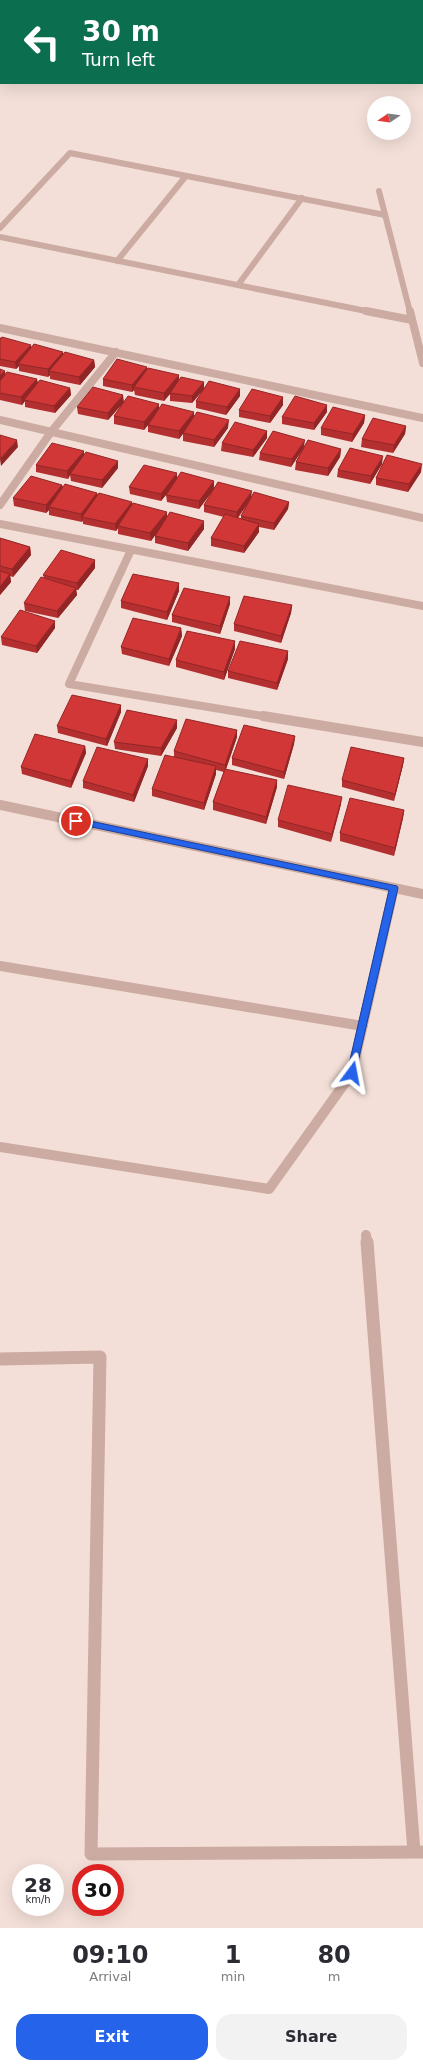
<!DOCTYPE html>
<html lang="en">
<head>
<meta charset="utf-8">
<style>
  :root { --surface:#fff; --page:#f2f2f3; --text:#2b2b33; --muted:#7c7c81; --accent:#2563eb }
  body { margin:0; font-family:"DejaVu Sans",sans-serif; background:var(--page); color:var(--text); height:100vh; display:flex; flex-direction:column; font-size:15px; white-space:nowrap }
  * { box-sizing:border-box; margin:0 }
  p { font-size:13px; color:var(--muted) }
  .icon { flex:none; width:22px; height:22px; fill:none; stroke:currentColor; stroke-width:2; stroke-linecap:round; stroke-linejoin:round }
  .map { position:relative; height:1928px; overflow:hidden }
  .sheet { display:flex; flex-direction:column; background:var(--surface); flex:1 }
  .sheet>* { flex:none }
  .top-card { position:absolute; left:0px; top:0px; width:423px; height:84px; box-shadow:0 4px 16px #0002; background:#0b6e4f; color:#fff; overflow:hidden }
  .needle { width:26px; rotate:257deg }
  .buttons { position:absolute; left:367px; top:96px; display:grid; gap:8px }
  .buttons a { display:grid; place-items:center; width:44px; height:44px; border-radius:50%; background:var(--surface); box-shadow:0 4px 16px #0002; font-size:20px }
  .speed { position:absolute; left:12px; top:1864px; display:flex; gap:8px; font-size:20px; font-weight:700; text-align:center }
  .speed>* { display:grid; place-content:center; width:52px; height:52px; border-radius:50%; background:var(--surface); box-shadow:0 4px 16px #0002; line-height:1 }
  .speed small { font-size:10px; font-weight:400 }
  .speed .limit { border:6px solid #d22; background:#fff; color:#111 }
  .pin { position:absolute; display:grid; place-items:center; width:34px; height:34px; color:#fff; margin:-17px; border:2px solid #fff; border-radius:50%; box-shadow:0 1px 4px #0007 }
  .me { position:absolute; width:44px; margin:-22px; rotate:13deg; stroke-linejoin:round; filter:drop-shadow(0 0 3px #0008) }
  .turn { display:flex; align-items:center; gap:14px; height:84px; padding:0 16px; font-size:18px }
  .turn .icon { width:52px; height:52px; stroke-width:2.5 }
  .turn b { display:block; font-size:28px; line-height:34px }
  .eta { display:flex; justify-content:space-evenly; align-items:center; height:68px; text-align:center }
  .eta b { font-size:24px; font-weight:700; line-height:28px }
  .button { display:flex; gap:8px; margin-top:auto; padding:8px 16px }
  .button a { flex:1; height:46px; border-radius:16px; background:var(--accent); color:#fff; font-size:16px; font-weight:700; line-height:46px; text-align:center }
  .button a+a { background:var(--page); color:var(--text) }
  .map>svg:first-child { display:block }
</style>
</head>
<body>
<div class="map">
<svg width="423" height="1928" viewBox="0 0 423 1928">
  <rect width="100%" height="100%" fill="#f3dfd7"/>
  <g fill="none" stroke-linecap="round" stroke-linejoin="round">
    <path stroke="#ccaba2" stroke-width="6" d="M379,191l31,121
      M0,228l70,-75 315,62
      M0,237l371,75
      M117,261l69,-85
      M238,285l64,-87"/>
    <path stroke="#ccaba2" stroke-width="8" d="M366,311l46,9
      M410,311l13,52
      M0,328l423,90
      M0,420l423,98
      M0,505l51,-73 65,-80
      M0,524l423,82
      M131,550l-62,134 200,33"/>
    <path stroke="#ccaba2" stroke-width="10" d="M263,716l160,26
      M0,805l423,89
      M0,966l363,60
      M0,1147l269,42 83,-116 42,-185
      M366,1235l1,8"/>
    <path stroke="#ccaba2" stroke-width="13" d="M367,1242l47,610
      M0,1359l100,-2 -9,497 332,-2"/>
  </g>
  <path fill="#b42f2f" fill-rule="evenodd" d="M0,337l1,1 31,10 31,4v2l31,6 1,7 -15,18 -30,-6v-4l-2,2 -29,-6v-5l-3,3 -16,-3z
    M0,369l5,5 32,5 1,4 32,5 1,7 -16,18 -30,-6v-6l-3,4 -22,-5z
    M147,369l32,11 25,2v7h36v7l-14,19 -30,-7v-7l8,-12 -12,14 -22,-2v-7l-6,7 -29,-6 -1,-5 -2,2 -29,-6v-7z
    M283,397v8l-13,18 -31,-6v-7z
    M124,402l35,6 35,9 34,11 -14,19 -31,-6v-8l-4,6 -31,-7v-7l-4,5 -30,-6v-8l8,-12 -14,16 -30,-6 -1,-7z
    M327,405v7l-13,18 -32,-6v-7z
    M365,415l-1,8 -12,19 -31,-7v-7z
    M406,426l-1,8 -12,19 -32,-6 1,-8z
    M267,431v7l-14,19 -32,-6 1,-8z
    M305,446l36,3 -1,8 -12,19 -33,-6 1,-8 5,-10 -10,15 -32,-7 1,-7z
    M84,454l34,14 -16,20 -31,-7 -1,-6 -2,4 -32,-7v-7z
    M382,464l-12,20 -33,-7 1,-7z
    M421,472l-13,20 -32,-7v-7z
    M177,479l37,2v8l-15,20 -32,-7 -1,-7 -5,6 -31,-7 -1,-7z
    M62,485l1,2 34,6 1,2 34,9 35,13 37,12 -16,22 -33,-8v-7l3,-5 -7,10 -33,-7v-6l-2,3 -33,-7v-4l-1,2 -33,-7v-5l-3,3 -32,-7 -1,-8z
    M251,498l38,4 -1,7 -14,21 -15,-3v5l-15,21 -33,-7v-8l13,-21 -20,-5v-7zM249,502l-8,14v3l-3,-1z
    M0,538l30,9 1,8 -18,22 -3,-1 1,6 -11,13z
    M95,568l-17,22h-2l1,5 -19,23 -33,-7 -1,-8 20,-25 -1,-3z
    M179,591l-12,29 -46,-12v-7z
    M230,604l-10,30 -48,-12v-7z
    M292,605l-1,8 -10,30 -47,-12v-7z
    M55,628l-18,25 -35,-8 -1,-8z
    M181,628l1,8 -13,30 -47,-12 -1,-7z
    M235,641v8l-11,31 -48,-13v-7z
    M288,652v7l-11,31 -49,-12v-7z
    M121,705v7l-14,34 -49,-13 -1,-7z
    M177,728l-16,28 -46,-7 -1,-7z
    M295,736l-1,8 -10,35 -52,-14v-7z
    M237,737l-11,32 51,18 -11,37 -53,-14v-8l11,-30 -8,-2v4l-12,36 -52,-14v-7l22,-32v-6z
    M85,746l1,7 -15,35 -49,-14 -1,-7z
    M404,758l-1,7 -9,36 -52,-14v-7z
    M148,759v7l-14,36 -51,-14v-7z
    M341,804l-10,38 -53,-15v-7z
    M404,810l-1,8 -9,38 -54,-15v-8z"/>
  <path fill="#922626" d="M31,345l1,7 -14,12 1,2 -3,3 -1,-7z
    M63,352l1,8 -15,11 1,4 -2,2v-8z
    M94,360l1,7 -15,18 -1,-8z
    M147,367v8l-13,12v3l-2,2v-7z
    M5,371l1,7 -6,6v-8z
    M179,375v8l-15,18v-8z
    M37,379l1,8 -14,13 1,1 -3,4 -1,-8z
    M204,382v7l-12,14v-7z
    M70,388l1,7 -16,18 -1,-7z
    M240,389v7l-14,19 1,-8z
    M123,395l1,7 -16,18v-7z
    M283,397v8l-13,18v-7z
    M159,404v7l-15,19v-8z
    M327,405v7l-13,18v-7z
    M194,412v8l-15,19v-8z
    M365,415l-1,8 -12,19 1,-8z
    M229,420l-1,8 -14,19v-7z
    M406,426l-1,8 -12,19 1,-8z
    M267,431v7l-14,19v-7z
    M17,440l1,7 -17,19 -1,-7z
    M305,440l-1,7 -13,20 1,-8z
    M341,449l-1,8 -12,19v-8z
    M84,451v8l-14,15v1l-2,4 -1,-8z
    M383,456l-1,8 -12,20 1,-8z
    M118,461v7l-16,20v-8z
    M422,464l-1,8 -13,20 1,-8z
    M177,473v8l-16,20v-7z
    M214,481v8l-15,20v-8z
    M62,485l1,7 -14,15v3l-3,3v-8z
    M252,491l-1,8 -15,20 1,-7z
    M97,493l1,8 -16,16 1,3 -1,2 -1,-8z
    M132,502v8l-14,16v2l-2,3 -1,-7z
    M289,502l-1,7 -14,21v-7z
    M167,512v7l-16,22 -1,-8z
    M204,521v8l-16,22v-8z
    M259,524v8l-15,21v-7z
    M30,547l1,8 -18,22 -1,-8z
    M95,560v8l-17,22 -1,-7z
    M10,574l1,8 -11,13v-8z
    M179,583v8l-12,29v-8z
    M76,588l1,7 -19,23 -1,-7z
    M230,597v7l-10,30v-8z
    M292,605l-1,8 -10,30v-7z
    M55,621v7l-18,25 -1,-7z
    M181,628l1,8 -13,30v-7z
    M235,641v8l-11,31v-8z
    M288,651v8l-11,31v-7z
    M121,705v7l-14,34 -1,-7z
    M177,720v8l-16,28v-8z
    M237,730v7l-12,35v-7z
    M295,736l-1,8 -10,35v-7z
    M85,746l1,7 -15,35v-7z
    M404,758l-1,7 -9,36 1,-7z
    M148,759v7l-14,36 -1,-7z
    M216,766v8l-12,36v-7z
    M277,780v7l-11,37v-7z
    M342,797l-1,7 -10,38 1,-8z
    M404,810l-1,8 -9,38 1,-8z"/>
  <path fill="#d13737" stroke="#922626" d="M2,337l29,8 -16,17 -15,-3v-19z
    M34,344l29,8 -15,17 -30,-5z
    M65,352l29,8 -15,17 -30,-6z
    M117,359l30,8 -15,18 -29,-6z
    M148,368l31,7 -15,18 -30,-6z
    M0,369l5,2 -5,5z
    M7,372l30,7 -16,18 -21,-4v-12z
    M181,377l23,5 -12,14 -22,-3z
    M40,380l30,8 -16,18 -30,-6z
    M209,381l31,8 -13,18 -31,-6z
    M93,387l30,8 -15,18 -31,-6z
    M252,389l31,8 -13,19 -31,-6z
    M128,396l31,8 -15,18 -30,-6z
    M295,396l32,9 -13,18 -32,-6z
    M162,404l32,8 -15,19 -31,-6z
    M333,407l32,8 -12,19 -32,-6z
    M197,412l32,8 -15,20 -31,-7z
    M373,418l33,8 -12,19 -32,-6z
    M235,422l32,9 -14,19 -31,-7z
    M273,431l32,9 -13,19 -32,-6z
    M0,435l17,5 -17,19z
    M308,440l33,9 -13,19 -32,-6z
    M52,443l32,8 -17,20 -31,-6z
    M350,448l33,8 -12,20 -33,-6z
    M86,452l32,9 -16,19 -32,-6z
    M387,455l35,9 -13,20 -33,-6z
    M144,465l33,8 -16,21 -32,-7z
    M181,472l33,9 -15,20 -33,-6z
    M31,476l31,9 -16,20 -33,-7z
    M218,482l34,9 -15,21 -33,-7z
    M65,484l32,9 -16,21 -32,-7z
    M254,492l35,10 -15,21 -33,-7z
    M99,493l33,9 -17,22 -33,-7z
    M133,503l34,9 -17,21 -32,-7z
    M170,512l34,9 -16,22 -33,-7z
    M225,514l34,10 -15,22 -33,-8z
    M0,538l30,9 -18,22 -12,-3z
    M61,550l34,10 -18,23 -34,-8z
    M0,571l10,3 -10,13z
    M133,574l46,9 -12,29 -46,-11z
    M41,577l35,11 -19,23 -33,-8z
    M184,588l46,9 -10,29 -48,-11z
    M244,596l48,9 -11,31 -47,-12z
    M20,610l35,11 -19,25 -35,-9z
    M133,618l48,10 -12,31 -48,-12z
    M187,631l48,10 -11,31 -48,-12z
    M240,641l48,10 -11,32 -49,-12z
    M72,695l49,10 -15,34 -49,-13z
    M127,710l50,10 -16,28 -47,-6z
    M186,719l51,11 -12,35 -51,-14z
    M244,725l51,11 -11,36 -52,-14z
    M35,734l50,12 -14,35 -50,-14z
    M97,747l51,12 -15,36 -50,-14z
    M351,747l53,11 -9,36 -53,-14z
    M165,755l51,11 -12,37 -52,-14z
    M225,769l52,11 -11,37 -53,-15z
    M288,785l54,12 -10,37 -54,-14z
    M350,798l54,12 -9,38 -55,-15z"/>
  <path fill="#2563eb" stroke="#184099" d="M76,818l321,68 1,2 -43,187h-7l-1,-2 42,-183 -316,-67v-4z"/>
</svg>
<div class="buttons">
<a><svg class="needle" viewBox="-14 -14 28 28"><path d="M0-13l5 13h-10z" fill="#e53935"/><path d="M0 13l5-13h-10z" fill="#7c7c81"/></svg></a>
</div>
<div class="speed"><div>28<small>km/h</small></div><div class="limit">30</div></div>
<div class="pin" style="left:76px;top:821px;background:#d93025"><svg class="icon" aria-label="arrive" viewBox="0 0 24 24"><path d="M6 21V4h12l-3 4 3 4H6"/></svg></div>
<svg class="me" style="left:352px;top:1073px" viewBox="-20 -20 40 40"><path d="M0-17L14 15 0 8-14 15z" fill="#2563eb" stroke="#fff" stroke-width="4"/></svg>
<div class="top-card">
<div class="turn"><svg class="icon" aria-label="left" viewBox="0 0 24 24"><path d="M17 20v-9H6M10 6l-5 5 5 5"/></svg><div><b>30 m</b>Turn left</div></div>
</div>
</div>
<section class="sheet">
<div class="eta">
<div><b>09:10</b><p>Arrival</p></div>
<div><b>1</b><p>min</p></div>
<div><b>80</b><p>m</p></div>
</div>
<div class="button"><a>Exit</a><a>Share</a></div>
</section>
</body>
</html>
